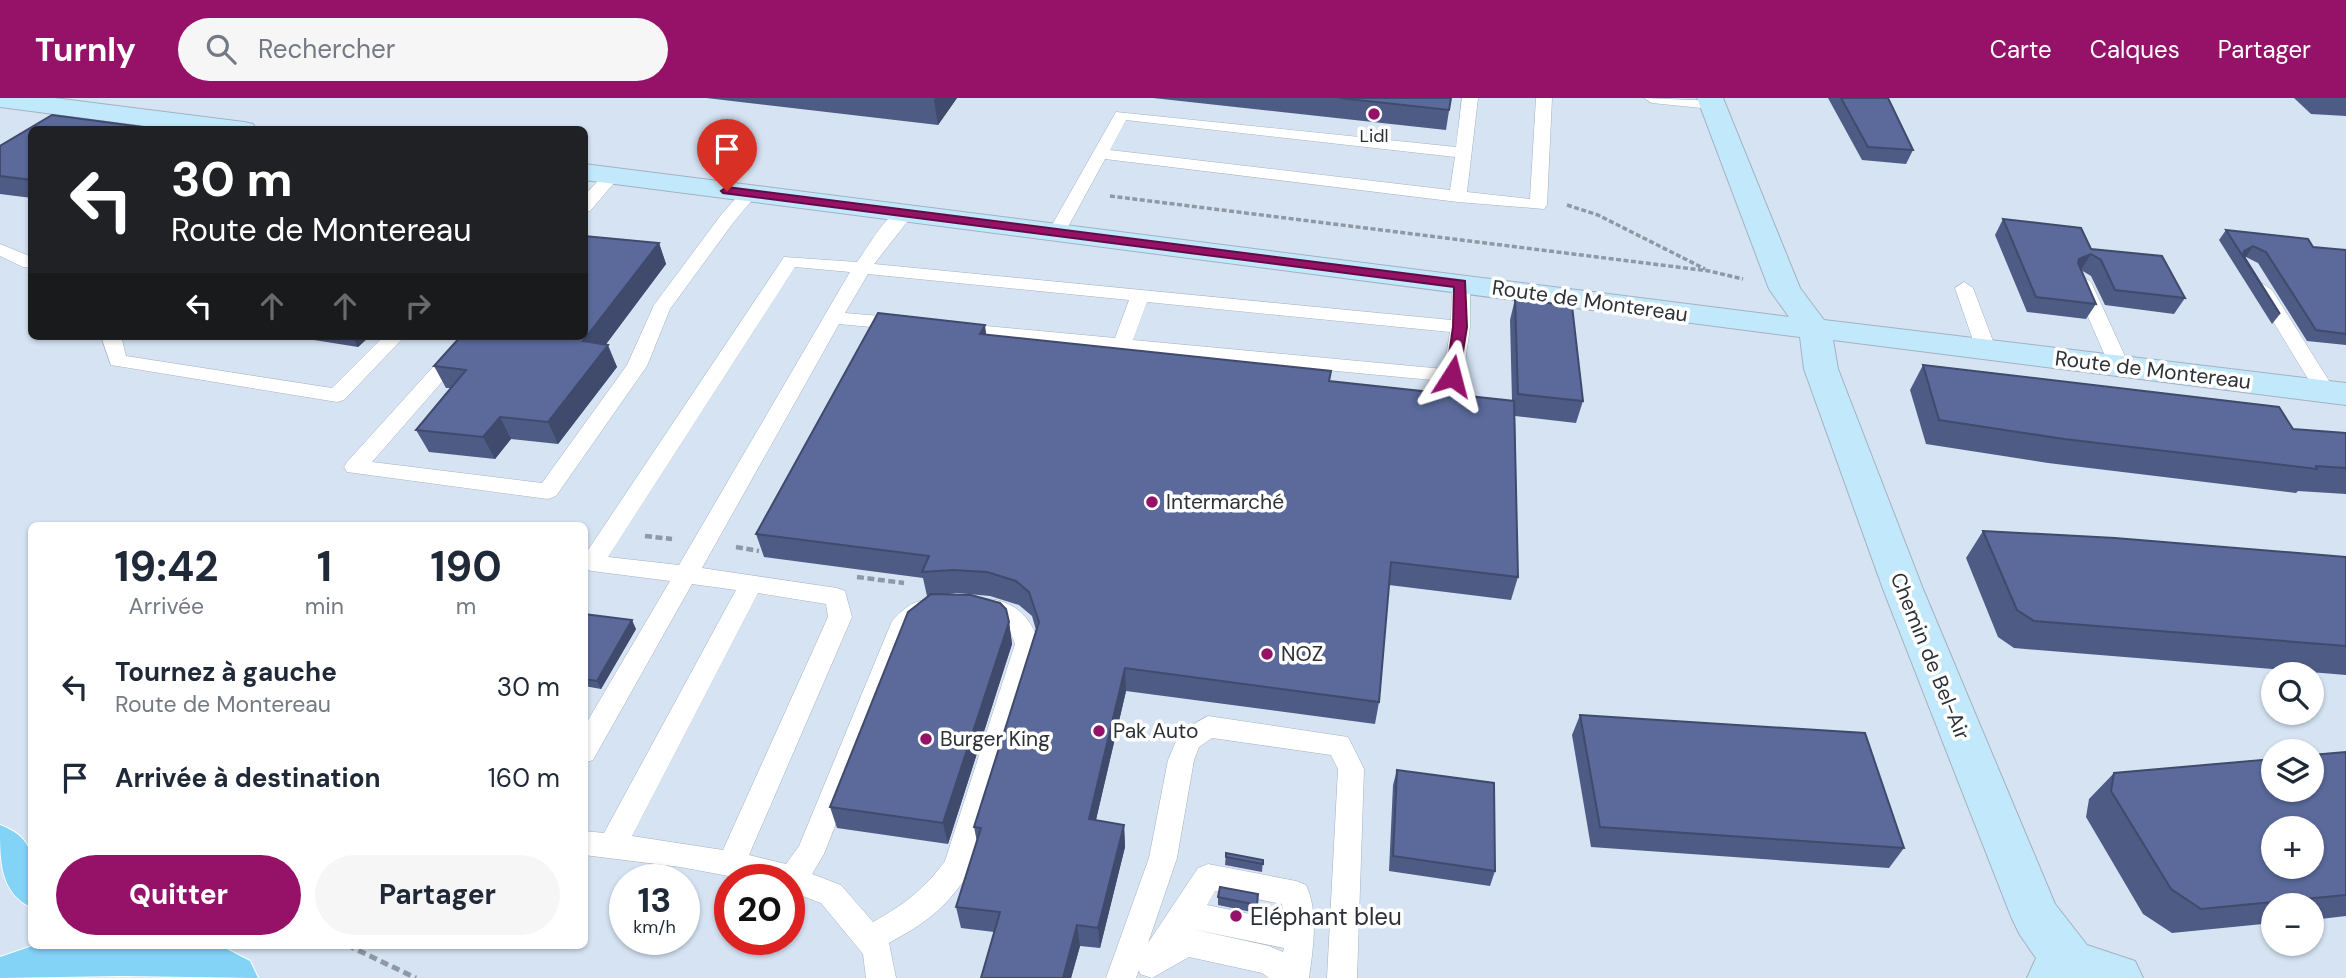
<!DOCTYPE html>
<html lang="fr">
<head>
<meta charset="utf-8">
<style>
  :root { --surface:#fff; --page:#f6f6f7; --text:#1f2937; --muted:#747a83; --accent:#961269 }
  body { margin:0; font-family:"DM Sans",sans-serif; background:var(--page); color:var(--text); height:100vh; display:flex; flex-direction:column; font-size:26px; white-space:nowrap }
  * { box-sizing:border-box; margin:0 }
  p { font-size:23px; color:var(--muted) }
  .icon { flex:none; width:38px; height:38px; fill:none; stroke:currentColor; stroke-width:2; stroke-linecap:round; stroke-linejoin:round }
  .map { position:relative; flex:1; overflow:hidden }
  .side { position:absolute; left:28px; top:424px; width:560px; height:427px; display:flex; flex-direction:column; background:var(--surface); border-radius:10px; box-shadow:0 2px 5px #0004 }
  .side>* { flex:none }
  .banner { position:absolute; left:28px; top:28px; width:560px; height:214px; border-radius:10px; box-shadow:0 2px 5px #0004; background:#202124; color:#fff; overflow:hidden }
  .fabs { position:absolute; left:2261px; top:564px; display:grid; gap:14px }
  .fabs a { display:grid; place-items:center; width:63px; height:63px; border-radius:50%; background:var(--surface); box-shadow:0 2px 5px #0004; font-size:35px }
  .speed { position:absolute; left:609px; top:766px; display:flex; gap:14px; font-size:35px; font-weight:700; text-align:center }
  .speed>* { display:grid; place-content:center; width:91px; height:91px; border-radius:50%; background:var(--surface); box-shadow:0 2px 5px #0004; line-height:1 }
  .speed small { font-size:18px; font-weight:400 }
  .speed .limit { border:10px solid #d22; background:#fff; color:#111 }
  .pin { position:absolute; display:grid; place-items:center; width:60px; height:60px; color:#fff; margin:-72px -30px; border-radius:50% 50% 50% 0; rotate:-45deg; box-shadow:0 0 7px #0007 }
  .pin .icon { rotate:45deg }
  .me { position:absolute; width:77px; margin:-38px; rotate:9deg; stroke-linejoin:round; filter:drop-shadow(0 0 5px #0008) }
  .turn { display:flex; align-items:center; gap:24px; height:147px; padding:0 28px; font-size:32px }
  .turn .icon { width:91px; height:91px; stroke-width:2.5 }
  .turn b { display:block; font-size:49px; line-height:60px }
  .lanes { display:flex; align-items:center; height:66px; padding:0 28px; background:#0003; justify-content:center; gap:35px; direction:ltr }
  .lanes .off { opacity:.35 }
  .eta { display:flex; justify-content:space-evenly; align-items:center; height:119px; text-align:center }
  .eta b { font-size:42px; font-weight:700; line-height:49px }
  .cta { display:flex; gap:14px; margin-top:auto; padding:14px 28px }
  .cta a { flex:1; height:80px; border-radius:42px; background:var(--accent); color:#fff; font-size:28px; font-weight:700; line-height:80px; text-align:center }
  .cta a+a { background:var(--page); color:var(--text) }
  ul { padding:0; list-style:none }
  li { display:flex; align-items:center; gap:21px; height:91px; padding:0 28px }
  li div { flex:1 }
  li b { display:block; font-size:26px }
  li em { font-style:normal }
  header { display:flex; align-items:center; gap:42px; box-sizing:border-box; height:98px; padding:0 35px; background:var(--accent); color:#fff }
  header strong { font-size:33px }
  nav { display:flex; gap:38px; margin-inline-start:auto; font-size:24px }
  .search { width:490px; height:63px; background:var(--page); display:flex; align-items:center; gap:18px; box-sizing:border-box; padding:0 24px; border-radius:38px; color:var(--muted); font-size:26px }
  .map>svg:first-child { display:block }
</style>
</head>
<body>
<header>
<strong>Turnly</strong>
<div class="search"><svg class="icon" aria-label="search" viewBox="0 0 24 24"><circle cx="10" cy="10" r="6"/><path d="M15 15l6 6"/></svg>Rechercher</div>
<nav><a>Carte</a><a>Calques</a><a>Partager</a></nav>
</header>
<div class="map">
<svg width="2346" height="880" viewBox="0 0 2346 880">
  <rect width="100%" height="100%" fill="#d5e3f3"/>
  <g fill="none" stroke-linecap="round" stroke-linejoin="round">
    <g stroke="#a4b1c0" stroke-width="1">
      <path id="lane" d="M1462,0h16l-11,94 63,7 6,-101h16l-5,107 -3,4 -86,-7 -353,-43 -42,77h-12l-3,-4 68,-120 340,35zM1126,22l329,37 -5,33 -340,-40z
        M1644,0l73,3 3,3 -8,5 -60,-6z
        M612,73l8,5 -30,35 -6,1v-16l22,-24z
        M750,90l8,5 -25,30 -63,86 -23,57 -91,130 -8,3 -201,-27 -3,-5 3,-5 114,-126h21l-110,126 170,21 85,-118 27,-60 67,-90 23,-26z
        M906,109l9,5 -41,52 577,56 1,-36 9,-6 9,6v43l-7,49 -3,4 -7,2 -499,-47 -10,-6 3,-4 7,-2 161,15 14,-38 -261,-26 -23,39 58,5 10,6 -10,6 -64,-6 -137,244 135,20 8,3 7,26 -103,238 37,9 13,-18 93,-225c11,-12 25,-25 42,-19l4,6c-6,11 -19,15 -27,24l-87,222 -12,20 29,11 32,37c30,-17 51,-32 72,-61l70,-217c-8,-29 -24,-22 -47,-30l-4,-6 4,-6c33,-11 63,9 71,42l-72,232c-23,34 -42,47 -78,67l7,35h-30l-3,-24 -42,-51 -32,-12v-11h-39l-70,-13 -96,-12v-24l20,2 132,-243 -44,-6 -99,176 -9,3v-36l86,-146 -78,-10 -8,-2v-13l200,-299 73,5c12,-16 29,-50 49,-55zM795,169l55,5 -171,293 -71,-8zM1147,204l303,30 -6,37 -311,-29zM758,495l68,11 2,13 -105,233 -91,-14z
        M0,146l32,13v11l-9,-1 -23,-11z
        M2082,178l9,6 38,83 -3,4h-14l-3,-4 -36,-83z
        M1964,184l9,6 23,61 -3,4h-14l-3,-4 -21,-61z
        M2263,186l9,6 64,102 -3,5h-14l-3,-5 -62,-102z
        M101,238h20l5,20 206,32 52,-52h21l-61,64 -7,2 -226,-37z
        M1208,618l140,21 16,32 -7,209h-30l11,-209 -7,-14 -119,-17 -13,9 -5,13 -17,98 -29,85 50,-75 10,-4 88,17 10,4c13,28 7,63 3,93h-40l-7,-5 -73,-16 -37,21 -12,-4 -1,-4 -3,8h-30l43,-120 19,-98 12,-28zM1215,793l67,13 2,17 -77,-16zM1192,831l92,19 -1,4 -14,-6z"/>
    </g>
    <g stroke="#a4b1c0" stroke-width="2">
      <path id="secondary" d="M0,0h54l190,24 9,2 4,6h-80l-177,-23z
        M1697,0h26l77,190 24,32 522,63v22l-513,-65 5,29 85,220 132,315 32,41 48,16 8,17h-116l9,-20 -16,-23 -8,-16 -129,-330 -79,-220 -4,-32 -1216,-157v-16l1205,153 -20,-28z"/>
    </g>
    <g stroke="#fff" stroke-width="2">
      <path id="primary" d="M0,727c42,15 32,45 32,83 -32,-16 -32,-45 -32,-83z
        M35,847h184l31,16 8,17 -136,-2 -122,2v-21z"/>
    </g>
    <path stroke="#8f99a5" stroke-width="3.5" stroke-dasharray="5 2.5" stroke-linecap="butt" d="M1110,98l599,75 34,8
      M1567,107l31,10 107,54"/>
    <path stroke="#8f99a5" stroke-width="4.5" stroke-dasharray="7 3.5" stroke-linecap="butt" d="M645,438l27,3
      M736,449l23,4
      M857,479l47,6"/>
    <path stroke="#8f99a5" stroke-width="5" stroke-dasharray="8 4.5" stroke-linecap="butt" d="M347,847l69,33"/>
    <use href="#lane" fill="#fff" fill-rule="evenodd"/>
    <use href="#secondary" fill="#c1e9fb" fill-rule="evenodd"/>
    <use href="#primary" fill="#83d3f7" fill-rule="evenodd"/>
  </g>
  <path fill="#4e5b85" d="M706,0h251l-19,27z
    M1153,0h298l-5,32z
    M1828,0h60l25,52 -7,14 -44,-4z
    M2294,0h52v18l-35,-2z
    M32,32v68l-32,-4v-48z
    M2003,121l88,30 94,49 -11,16 -69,-9 -14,-29 -10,-6 15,34 -10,15 -59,-7 -32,-77z
    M2226,132l87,17 33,3v95l-39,-4 -49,-78 -12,-6h-1l35,57 -8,10 -53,-84z
    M659,145l7,21 -60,80 11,23 -59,77 -47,-5 -16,20 -66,-7 -13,-22 35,-42h-5l-12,-22z
    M1515,201l68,102 -7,22 -61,-7 3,161 -7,23 -122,-15 -10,117 -4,22 -249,-33 -30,129 28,5 1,22 -25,101 -20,-2 -9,32h-90l13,-46 -33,-4 -5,-21 21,-65 -3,-15 62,-197 -4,-14 -13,-11 -29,-9 -33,-3 -16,2 68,27 3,22 -64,200 -111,-16 -7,-21 100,-211h-3l-4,-18 -159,-21 -8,-23 230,-199 343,46 183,20 -2,-81z
    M289,238h81l-12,11z
    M1923,267l370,64 53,4v61l-48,-3 -2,2 -248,-30 -122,-19 -16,-54z
    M1983,433l363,26v118l-332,-27 -16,-11 -32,-79z
    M584,516l52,15 -35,60 -17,-3z
    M1580,617l324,133 -15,20 -298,-21 -19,-112z
    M2346,654v164l-34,4v-15h-39v18l-101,10 -29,-19 -57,-97 3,-18 25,-26z
    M1397,672l98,101 -5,15 -101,-15 4,-86z
    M1226,755l37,7 -1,12 -37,-7z
    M1258,796l-2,19 -38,-8v-8z"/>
  <path fill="#404a6c" d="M935,0h22l-19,27 -4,-25z
    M659,145l7,21 -74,99 -9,-22z
    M2253,148l-7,11 -2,1 -2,-4 2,-3z
    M2091,156l-10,16 -11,5 9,-16z
    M985,227l3,23 -8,-14z
    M352,238h18l-12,11z
    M608,247l9,22 -59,77 -10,-22z
    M500,319l11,22 -16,20 -12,-22z
    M632,522l4,9 -35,60 -4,-8z
    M1009,524l3,22 -64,200 -5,-21z
    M1125,570l1,23 -35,150 -2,-22z
    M1124,727l1,22 -25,101 -2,-20z
    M1077,827l3,21 -9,32h-8z"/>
  <path fill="#5b6a9b" stroke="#404a6c" stroke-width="2" fill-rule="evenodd" d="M1339,0h112l-2,12z
    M1841,0h47l25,52 -45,-3z
    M52,17l113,15h-133v50l-32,-4v-30z
    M2003,121l78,9 10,21 71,7 23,42 -70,-8 -14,-30 -10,-6 -12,5 -1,4 18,41 -60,-7z
    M2226,132l82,9 5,8 33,3v84l-30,-4 -50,-78 -13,-6 -9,5 -1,4 37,59z
    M584,138l75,7 -76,98 25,4 -60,77 -48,-5 -17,20 -67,-7 50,-60 -32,-4 27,-30h123z
    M1515,201l57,7 11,95 -65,-7z
    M878,215l107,12 -5,9 351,37 -2,10 185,20 4,176 -127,-15 -12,140 -254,-34 -36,151 35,6 -26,103 -21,-3 -14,53h-82l19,-66 -44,-5 25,-79 -7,-1 65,-205 -10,-30 -13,-11 -29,-9 -34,-2 -31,2 7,-16 -173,-22z
    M1923,267l356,42 14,22 53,4v35l-30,-2 1,3 -253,-30 -125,-19z
    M1983,433l132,7 231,19v89l-312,-25 -17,-11z
    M931,496l40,1 29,8 6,6 3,13 -66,201 -113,-16 78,-195z
    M584,516l48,6 -35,61 -13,-2z
    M1580,617l285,18 39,115 -304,-21z
    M2346,654v143l-145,14 -30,-20 -60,-98 3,-18 159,-14v30h39v-34zM2273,730h39v38h-39z
    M1397,672l97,13 1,88 -102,-15z
    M1226,755l37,7v4l-37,-7z
    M1220,789l38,7 -1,11 -39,-8z"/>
  <path fill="#961269" stroke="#620c44" stroke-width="2" d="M727,89l738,94 2,46 -8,49 -7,5 -6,-5 7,-49 1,-40 -731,-94 -2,-2z"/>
  <g fill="#961269" stroke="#fff" stroke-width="2.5">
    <circle cx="1374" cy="16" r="7"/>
    <circle cx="1152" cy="404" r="7"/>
    <circle cx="1267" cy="556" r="7"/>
    <circle cx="1099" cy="633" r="7"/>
    <circle cx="926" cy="641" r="7"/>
    <circle cx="1236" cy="818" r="7"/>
  </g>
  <g text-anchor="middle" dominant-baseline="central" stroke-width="7" stroke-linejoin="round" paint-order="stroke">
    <g font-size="18" fill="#2c3137" stroke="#fff">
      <text x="1374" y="38">Lidl</text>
    </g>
    <g font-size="21" fill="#2c3137" stroke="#fff">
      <text transform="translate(1590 203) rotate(8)">Route de Montereau</text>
      <text transform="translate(2153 272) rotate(7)">Route de Montereau</text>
      <text transform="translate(1930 558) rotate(68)">Chemin de Bel-Air</text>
    </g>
    <g font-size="21" fill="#2c3137" stroke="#fff" text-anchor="start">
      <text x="1166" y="404">Intermarché</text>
      <text x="1281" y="556">NOZ</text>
      <text x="1113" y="633">Pak Auto</text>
      <text x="940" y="641">Burger King</text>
    </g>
    <g font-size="24" fill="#2c3137" stroke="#fff" text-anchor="start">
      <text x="1250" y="818">Eléphant bleu</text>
    </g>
  </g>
</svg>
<div class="fabs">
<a><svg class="icon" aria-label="search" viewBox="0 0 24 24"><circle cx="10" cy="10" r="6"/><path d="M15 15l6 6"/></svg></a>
<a><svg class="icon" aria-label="layers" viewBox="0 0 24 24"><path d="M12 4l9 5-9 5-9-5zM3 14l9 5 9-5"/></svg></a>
<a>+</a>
<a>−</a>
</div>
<div class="speed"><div>13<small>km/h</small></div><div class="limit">20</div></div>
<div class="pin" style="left:727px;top:93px;background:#d93025"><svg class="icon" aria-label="arrive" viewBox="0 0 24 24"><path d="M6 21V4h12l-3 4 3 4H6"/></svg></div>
<svg class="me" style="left:1452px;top:278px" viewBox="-20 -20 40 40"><path d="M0-17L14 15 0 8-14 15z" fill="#961269" stroke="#fff" stroke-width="4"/></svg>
<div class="banner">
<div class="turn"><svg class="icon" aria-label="left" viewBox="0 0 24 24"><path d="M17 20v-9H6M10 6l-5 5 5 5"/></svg><div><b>30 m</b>Route de Montereau</div></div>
<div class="lanes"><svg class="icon" aria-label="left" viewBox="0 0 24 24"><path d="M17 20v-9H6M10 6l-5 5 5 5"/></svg><svg class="icon off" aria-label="ahead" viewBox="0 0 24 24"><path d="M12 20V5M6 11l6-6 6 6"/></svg><svg class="icon off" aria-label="ahead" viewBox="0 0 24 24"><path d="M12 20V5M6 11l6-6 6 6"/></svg><svg class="icon off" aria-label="right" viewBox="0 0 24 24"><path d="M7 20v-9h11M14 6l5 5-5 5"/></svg></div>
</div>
<section class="side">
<div class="eta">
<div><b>19:42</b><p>Arrivée</p></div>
<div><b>1</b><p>min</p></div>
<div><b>190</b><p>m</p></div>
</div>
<ul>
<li><svg class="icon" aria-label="left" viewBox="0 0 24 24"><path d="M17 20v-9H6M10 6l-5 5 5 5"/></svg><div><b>Tournez à gauche</b><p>Route de Montereau</p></div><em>30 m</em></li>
<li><svg class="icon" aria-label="arrive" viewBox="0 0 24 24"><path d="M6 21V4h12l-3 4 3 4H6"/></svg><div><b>Arrivée à destination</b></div><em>160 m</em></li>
</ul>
<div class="cta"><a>Quitter</a><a>Partager</a></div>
</section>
</div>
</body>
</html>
